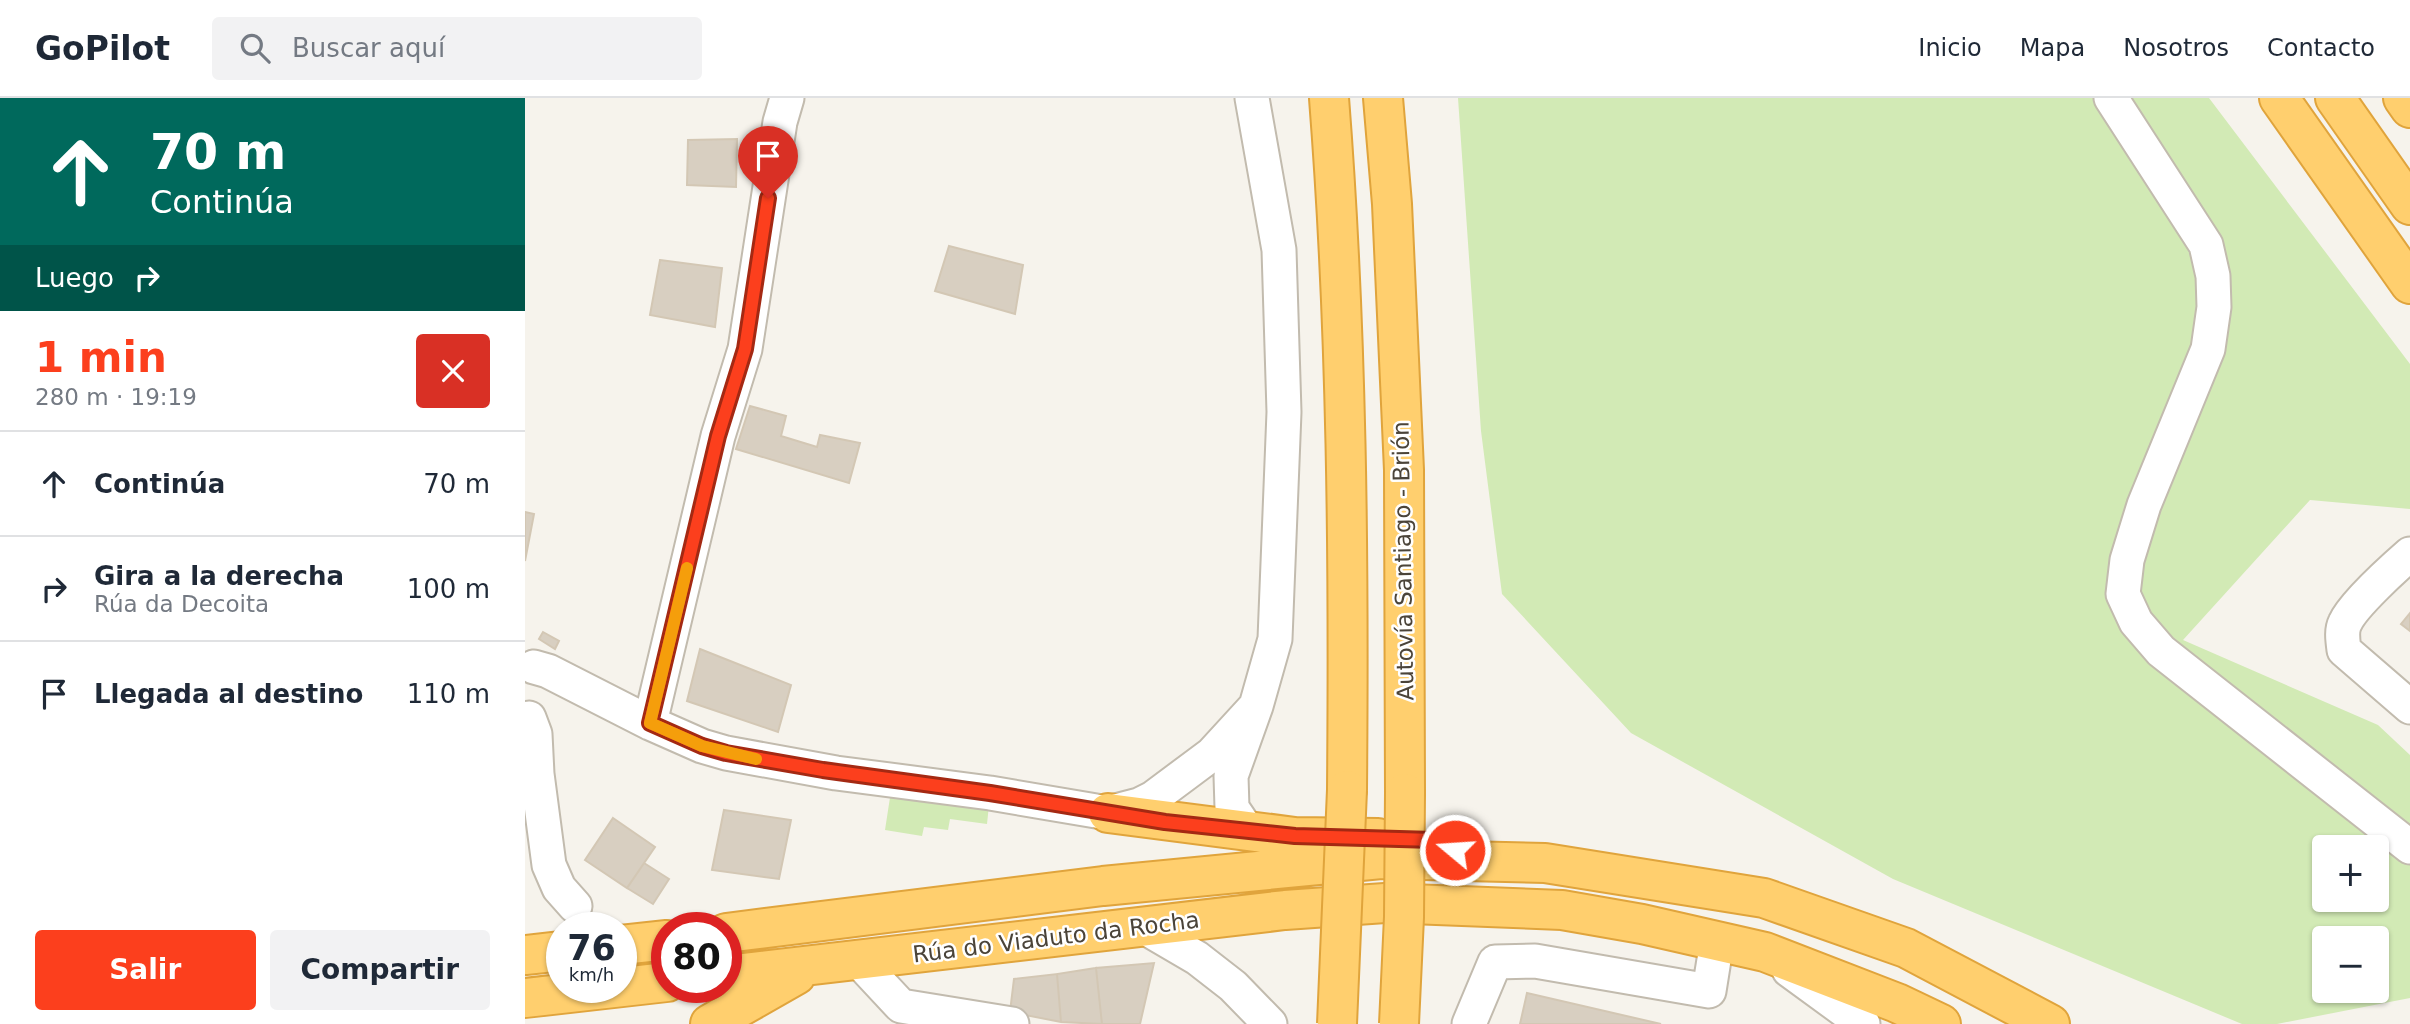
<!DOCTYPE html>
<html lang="es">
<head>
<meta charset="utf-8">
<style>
  :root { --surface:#fff; --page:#f2f2f3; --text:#1f2937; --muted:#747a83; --line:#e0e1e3; --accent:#fc3f1d }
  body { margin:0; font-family:"DejaVu Sans",sans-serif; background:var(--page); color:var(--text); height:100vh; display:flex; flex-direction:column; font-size:26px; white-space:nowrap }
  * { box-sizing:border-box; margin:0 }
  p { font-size:23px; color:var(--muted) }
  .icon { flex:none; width:38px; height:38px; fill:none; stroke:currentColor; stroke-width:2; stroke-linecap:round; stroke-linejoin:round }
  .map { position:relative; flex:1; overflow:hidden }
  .sheet { display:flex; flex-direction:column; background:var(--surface); width:525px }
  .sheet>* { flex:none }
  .hud { background:#00695c; color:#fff; overflow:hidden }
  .fabs { position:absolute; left:1787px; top:737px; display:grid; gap:14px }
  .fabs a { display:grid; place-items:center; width:77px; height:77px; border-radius:7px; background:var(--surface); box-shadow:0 2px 5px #0004; font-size:35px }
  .speed { position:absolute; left:21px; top:814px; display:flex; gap:14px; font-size:35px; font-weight:700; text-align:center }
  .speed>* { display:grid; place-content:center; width:91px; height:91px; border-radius:50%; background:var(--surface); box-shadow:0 2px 5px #0004; line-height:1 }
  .speed small { font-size:18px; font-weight:400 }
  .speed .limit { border:10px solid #d22; background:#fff; color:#111 }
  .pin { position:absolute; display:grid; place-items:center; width:60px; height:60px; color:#fff; margin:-72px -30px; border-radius:50% 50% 50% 0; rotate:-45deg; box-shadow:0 0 7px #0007 }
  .pin .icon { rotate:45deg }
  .me { position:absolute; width:77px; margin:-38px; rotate:288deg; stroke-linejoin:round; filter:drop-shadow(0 0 5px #0008) }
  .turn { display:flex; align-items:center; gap:24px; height:147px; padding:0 35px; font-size:32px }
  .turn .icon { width:91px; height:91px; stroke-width:2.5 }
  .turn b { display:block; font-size:49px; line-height:60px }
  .then { display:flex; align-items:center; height:66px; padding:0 35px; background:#0003; gap:14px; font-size:26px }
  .round { display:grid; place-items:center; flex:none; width:74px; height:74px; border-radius:7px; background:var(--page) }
  .overview { display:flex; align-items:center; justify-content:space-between; height:119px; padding:0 35px }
  h1 { font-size:42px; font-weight:600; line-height:52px; color:var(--accent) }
  .button { display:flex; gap:14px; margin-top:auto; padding:14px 35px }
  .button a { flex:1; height:80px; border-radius:7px; background:var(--accent); color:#fff; font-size:28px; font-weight:600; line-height:80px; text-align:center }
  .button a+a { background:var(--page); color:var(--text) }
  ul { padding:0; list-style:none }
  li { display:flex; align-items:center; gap:21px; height:105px; padding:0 35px; border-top:2px solid var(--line) }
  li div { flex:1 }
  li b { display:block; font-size:26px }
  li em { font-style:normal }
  header { display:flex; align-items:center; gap:42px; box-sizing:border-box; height:98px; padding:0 35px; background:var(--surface); border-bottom:2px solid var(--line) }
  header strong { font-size:33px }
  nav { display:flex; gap:38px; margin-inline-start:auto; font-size:24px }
  .search { width:490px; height:63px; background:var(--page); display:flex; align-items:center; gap:18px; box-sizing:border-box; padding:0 24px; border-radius:7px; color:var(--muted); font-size:26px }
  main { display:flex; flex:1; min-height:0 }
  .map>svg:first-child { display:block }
</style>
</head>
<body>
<header>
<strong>GoPilot</strong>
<div class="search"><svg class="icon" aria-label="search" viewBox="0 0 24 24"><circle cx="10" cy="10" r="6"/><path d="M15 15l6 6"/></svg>Buscar aquí</div>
<nav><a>Inicio</a><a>Mapa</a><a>Nosotros</a><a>Contacto</a></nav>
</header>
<main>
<section class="sheet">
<div class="hud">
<div class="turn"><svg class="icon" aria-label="ahead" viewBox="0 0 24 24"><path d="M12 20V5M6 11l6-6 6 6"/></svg><div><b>70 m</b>Continúa</div></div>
<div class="then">Luego<svg class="icon" aria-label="right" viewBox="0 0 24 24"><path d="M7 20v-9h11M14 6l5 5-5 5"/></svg></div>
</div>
<div class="overview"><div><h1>1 min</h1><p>280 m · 19:19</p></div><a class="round" style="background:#d93025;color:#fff"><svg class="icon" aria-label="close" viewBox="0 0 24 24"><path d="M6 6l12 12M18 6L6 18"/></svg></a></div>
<ul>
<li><svg class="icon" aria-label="ahead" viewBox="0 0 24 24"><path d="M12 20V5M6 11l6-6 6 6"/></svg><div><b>Continúa</b></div><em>70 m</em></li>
<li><svg class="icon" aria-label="right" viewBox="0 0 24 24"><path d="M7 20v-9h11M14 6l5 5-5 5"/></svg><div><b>Gira a la derecha</b><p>Rúa da Decoita</p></div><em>100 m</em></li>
<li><svg class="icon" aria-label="arrive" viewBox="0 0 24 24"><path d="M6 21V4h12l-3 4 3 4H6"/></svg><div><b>Llegada al destino</b></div><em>110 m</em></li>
</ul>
<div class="button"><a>Salir</a><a>Compartir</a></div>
</section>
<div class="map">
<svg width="1885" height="926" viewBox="0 0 1885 926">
  <rect width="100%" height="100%" fill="#f6f3ec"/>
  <path fill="#d2eab5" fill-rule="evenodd" d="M933,0h751l201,266v145l-100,-9 -127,140 195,85 32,30v243l-133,26h-35l-349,-145 -262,-146 -129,-139 -21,-163zM1799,749h53v53h-53zM1799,840h53v52h-53z
    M366,693l98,14 -2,19 -37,-5 -2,11 -24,-3 -2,9 -37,-6z"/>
  <path fill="#d8cfc1" stroke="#d3c7b4" stroke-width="2" d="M212,41l-1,48 -49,-2 1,-45z
    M424,148l74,19 -8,49 -80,-23z
    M135,162l62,8 -7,59 -65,-12z
    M225,308l36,10 -5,20 36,11 3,-12 40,8 -11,40 -113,-34z
    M0,414l9,2 -9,47z
    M1885,515v18l-9,-7z
    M18,534l16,9 -4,8 -16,-10z
    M175,551l91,36 -13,47 -91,-31z
    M199,712l67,10 -12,59 -67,-9z
    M88,720l42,29 -28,41 -42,-28z
    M119,765l25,16 -16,25 -26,-16z
    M629,865l-14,61h-38l-6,-56z
    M571,870l6,56 -41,-2 -4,-48z
    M532,876l4,48 -51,-10 4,-33z
    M1002,895l134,31h-141z"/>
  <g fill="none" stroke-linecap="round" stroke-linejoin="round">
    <g stroke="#c2bbae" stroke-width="37">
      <path id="minor" d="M1586,0l95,147 7,31 1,31 -6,42 -64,156 -17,55 -4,34 13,28 25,29 249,196
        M1885,456c-16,14 -57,51 -65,69 -4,8 -2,18 -1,27l66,57
        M9,569l14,4 102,52 52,23 24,7 110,20 154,20 118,20 31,-8 14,-7 59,-44 44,-48
        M4,620l6,16 2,40 12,91 10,23 16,18
        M125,625l68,-287 27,-87 35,-227 7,-24
        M722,732l-15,-22 -1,-32 25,-70 19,-67 9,-227 -5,-162 -27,-152
        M619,829l53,31 36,28 37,38
        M334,863l42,45 111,18
        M1264,872l74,54
        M944,926l26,-62 40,-1 174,30 8,-50"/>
    </g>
    <g stroke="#e0a43c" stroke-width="42">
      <path id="highway" d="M804,0c18,230 20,461 18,692
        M858,0l9,106 12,266 1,323
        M1754,0l131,186
        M1810,0l75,107
        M1878,0l7,10
        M583,715l187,24 83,1
        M201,835l377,-47 278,-27 164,4 219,35 142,50 144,76
        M96,847l46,-5
        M0,857l37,-4
        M201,877l559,-65 100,-7 177,7 80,14 123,28 132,51 44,21
        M0,900l142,-16
        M185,926l86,-49"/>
    </g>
    <use href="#minor" stroke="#fff" stroke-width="33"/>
    <use href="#highway" stroke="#ffcf6e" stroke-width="38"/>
    <g stroke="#e0a43c" stroke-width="42" stroke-linecap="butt">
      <path id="highway-bridge" d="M812,926l10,-234
        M874,926l5,-107 1,-124"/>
    </g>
    <use href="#highway-bridge" stroke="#ffcf6e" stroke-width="38"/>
  </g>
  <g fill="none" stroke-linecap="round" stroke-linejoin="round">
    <g stroke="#a42913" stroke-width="18">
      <path id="route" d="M243,100l-23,151 -27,87 -68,287 52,23 24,7 97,17 167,23 175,29 130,14 139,4 21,10"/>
    </g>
    <use href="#route" stroke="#fc3f1d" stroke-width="12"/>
    <path stroke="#f59e0b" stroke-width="12" d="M162,470l-37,155 52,23 54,13"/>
  </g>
  <g text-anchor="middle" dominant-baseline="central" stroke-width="5" stroke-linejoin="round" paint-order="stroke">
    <g font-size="23" fill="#4b4439" stroke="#fff">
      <text transform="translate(878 463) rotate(-91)">Autovía Santiago - Brión</text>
      <text transform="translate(531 839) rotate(-7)">Rúa do Viaduto da Rocha</text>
    </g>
  </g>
</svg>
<div class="fabs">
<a>+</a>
<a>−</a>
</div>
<div class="speed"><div>76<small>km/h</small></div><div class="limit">80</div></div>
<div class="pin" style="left:243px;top:100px;background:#d93025"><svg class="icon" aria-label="arrive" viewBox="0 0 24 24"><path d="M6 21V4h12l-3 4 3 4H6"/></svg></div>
<svg class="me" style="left:930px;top:752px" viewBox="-20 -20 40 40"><circle r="17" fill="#fc3f1d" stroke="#fff" stroke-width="3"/><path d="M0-11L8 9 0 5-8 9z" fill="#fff"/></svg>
</div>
</main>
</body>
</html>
